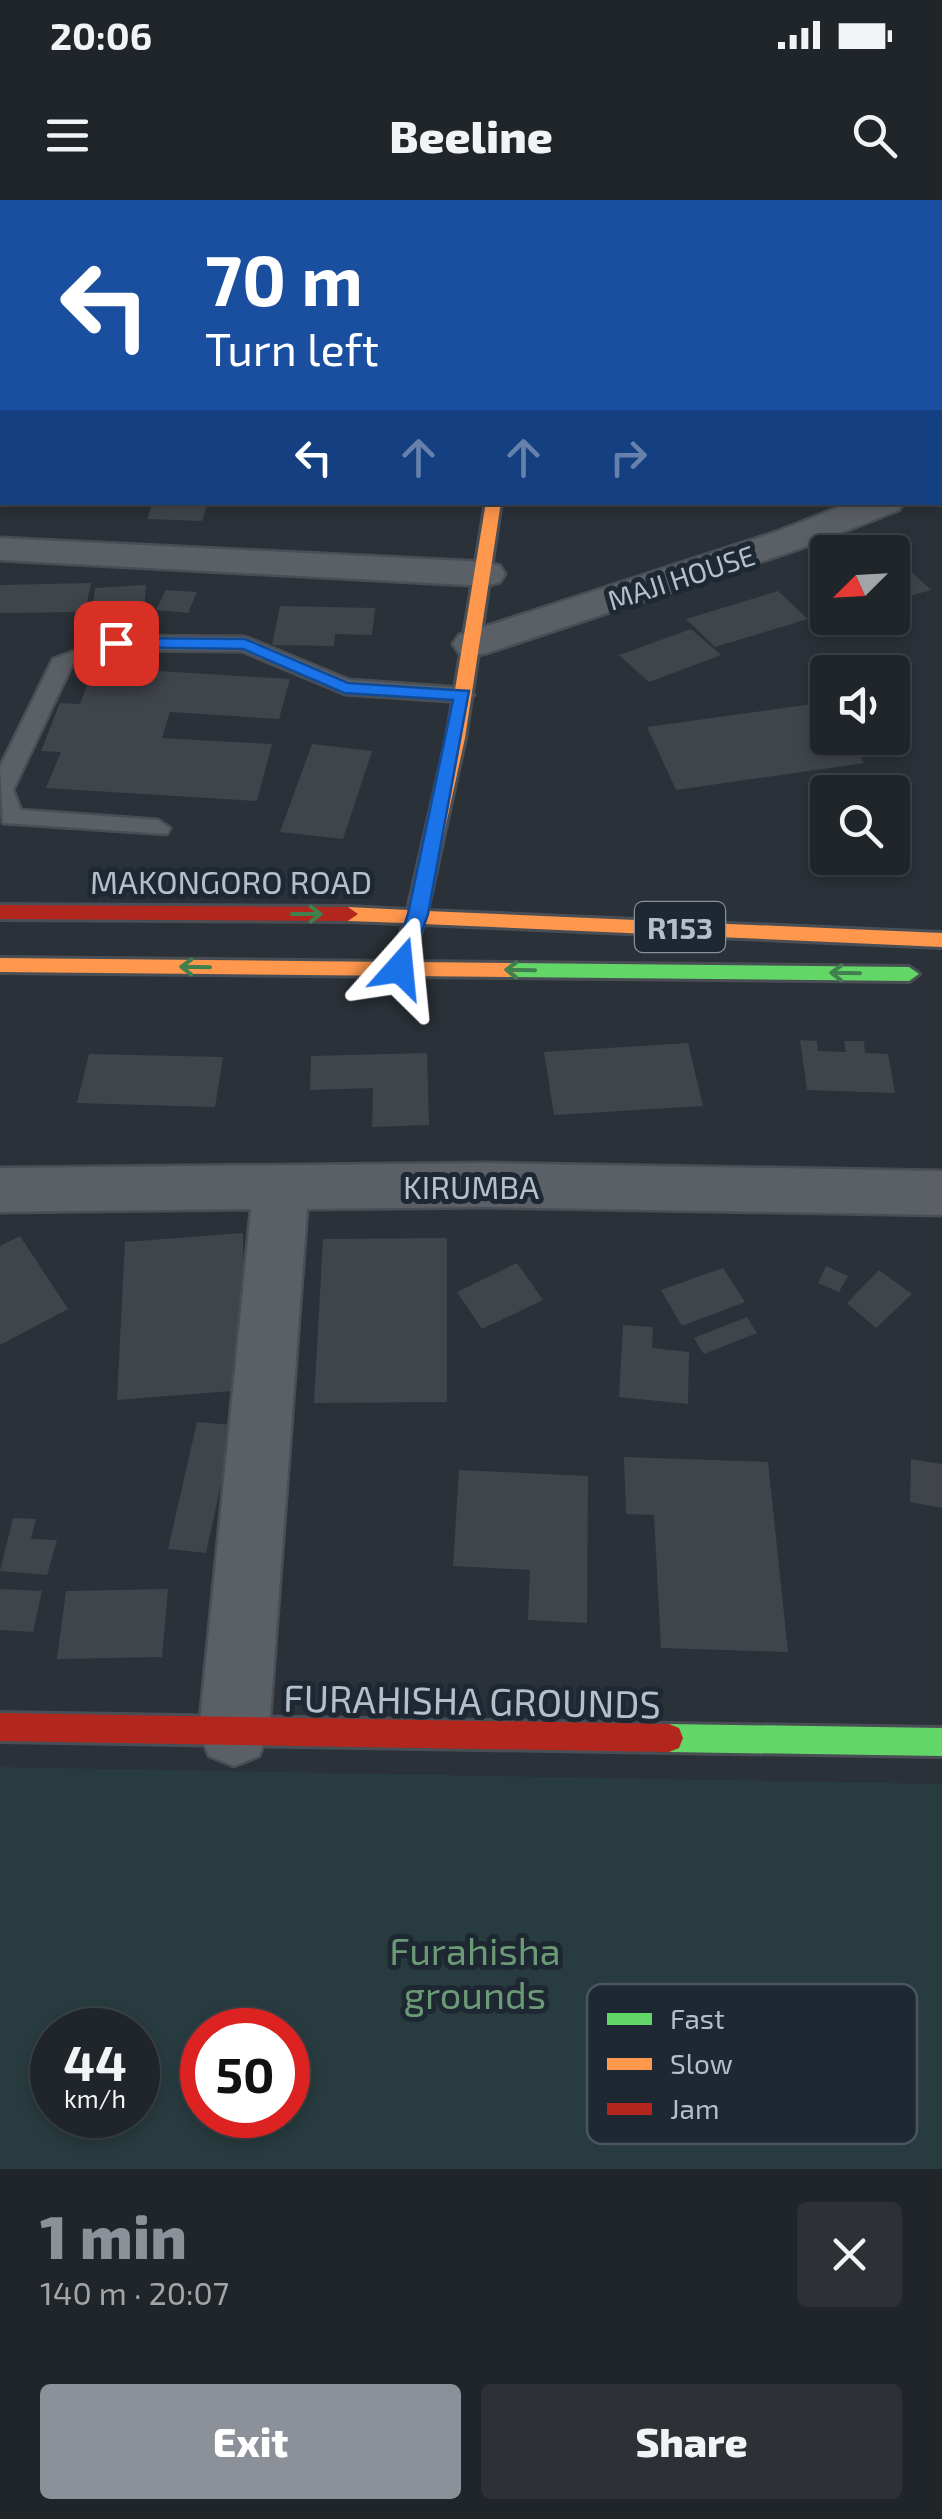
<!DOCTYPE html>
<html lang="en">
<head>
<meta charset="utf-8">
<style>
  :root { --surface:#20252a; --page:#2d3136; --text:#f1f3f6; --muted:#a2a5a8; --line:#3d4247; --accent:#8c9099 }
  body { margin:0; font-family:"Exo 2",sans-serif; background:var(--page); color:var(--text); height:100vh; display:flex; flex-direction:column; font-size:38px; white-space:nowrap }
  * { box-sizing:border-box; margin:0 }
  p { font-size:32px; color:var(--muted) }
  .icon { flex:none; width:55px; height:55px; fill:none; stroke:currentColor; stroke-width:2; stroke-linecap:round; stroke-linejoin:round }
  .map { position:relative; height:1969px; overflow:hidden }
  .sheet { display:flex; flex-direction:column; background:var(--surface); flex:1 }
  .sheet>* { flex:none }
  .guide { position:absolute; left:0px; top:0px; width:942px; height:305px; box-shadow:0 5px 15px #0003,0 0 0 2px var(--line); background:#1a4fa0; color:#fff; overflow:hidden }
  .needle { width:65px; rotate:246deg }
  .tools { position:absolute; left:810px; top:335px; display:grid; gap:20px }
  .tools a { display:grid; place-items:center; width:100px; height:100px; border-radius:10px; background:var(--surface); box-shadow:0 5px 15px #0003,0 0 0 2px var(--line); font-size:50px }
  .speed { position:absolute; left:30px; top:1808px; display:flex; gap:20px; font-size:50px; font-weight:700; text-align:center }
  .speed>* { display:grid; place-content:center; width:130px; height:130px; border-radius:50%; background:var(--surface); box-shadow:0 5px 15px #0003,0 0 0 2px var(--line); line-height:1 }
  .speed small { font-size:25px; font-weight:400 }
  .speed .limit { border:15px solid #d22; background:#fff; color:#111 }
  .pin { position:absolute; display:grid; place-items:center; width:85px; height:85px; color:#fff; margin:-42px; border-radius:20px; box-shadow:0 5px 15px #0006 }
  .me { position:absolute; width:110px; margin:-55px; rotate:18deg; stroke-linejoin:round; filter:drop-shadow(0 0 8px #0008) }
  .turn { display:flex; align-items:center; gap:35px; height:210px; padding:0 40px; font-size:45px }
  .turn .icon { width:130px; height:130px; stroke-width:2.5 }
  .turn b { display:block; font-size:70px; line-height:85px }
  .lanes { display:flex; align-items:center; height:95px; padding:0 40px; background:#0003; justify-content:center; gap:50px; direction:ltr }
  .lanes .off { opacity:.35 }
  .round { display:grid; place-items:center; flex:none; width:105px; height:105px; border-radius:10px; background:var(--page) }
  .headline { display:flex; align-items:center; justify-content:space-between; height:170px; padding:0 40px }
  h1 { font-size:60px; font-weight:800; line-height:75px; color:var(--accent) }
  .button { display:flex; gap:20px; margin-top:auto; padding:20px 40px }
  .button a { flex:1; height:115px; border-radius:10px; background:var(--accent); color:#fff; font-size:40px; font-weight:800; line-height:115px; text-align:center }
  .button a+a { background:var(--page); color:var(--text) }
  .status { display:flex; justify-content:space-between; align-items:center; height:70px; padding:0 50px; background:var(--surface); direction:ltr }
  .status svg { height:28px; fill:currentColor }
  header { display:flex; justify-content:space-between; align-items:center; height:130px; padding:0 40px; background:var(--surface); font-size:45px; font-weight:800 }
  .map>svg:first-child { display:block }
</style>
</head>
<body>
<div class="status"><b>20:06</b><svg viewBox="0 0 49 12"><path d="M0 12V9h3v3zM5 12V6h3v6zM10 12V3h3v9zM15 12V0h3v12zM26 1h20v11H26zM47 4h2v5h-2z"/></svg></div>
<header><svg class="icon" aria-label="menu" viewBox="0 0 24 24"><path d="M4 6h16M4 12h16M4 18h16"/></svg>Beeline<svg class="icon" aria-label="search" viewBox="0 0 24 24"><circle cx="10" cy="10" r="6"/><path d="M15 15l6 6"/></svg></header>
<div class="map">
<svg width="942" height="1969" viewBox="0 0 942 1969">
  <rect width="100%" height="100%" fill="#2b3138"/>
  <path fill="#283b3e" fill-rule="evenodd" d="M0,1567l942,17v385h-942zM52,1830h86v85h-86zM202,1830h86v85h-86z"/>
  <path fill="#40454c" d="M153,302h55l-6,19 -55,-2z
    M903,364l28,26 -32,9 6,6 -13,4v-43z
    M91,383l-6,29 -85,1v-28z
    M146,385l-2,27 -52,3 3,-27z
    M166,390l31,2 -9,21 -32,-3z
    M778,391l30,28 -93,28 -29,-28z
    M280,406l95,2 -3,27 -37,-1 -1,12 -62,-1z
    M691,429l30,26 -72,27 -30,-27z
    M94,467l196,12 -11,40 -109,-7 -8,26 110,6 -15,57 -211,-13 15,-36 -20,-1 19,-48 20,1z
    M828,502v36h21l15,25 -188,27 -29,-63z
    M312,544l60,7 -29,88 -63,-7z
    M800,840l17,1 1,10 28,1 -2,-11h20l1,12 23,1 7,39 -88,-3z
    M688,843l15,63 -149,9 -10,-63z
    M427,853l2,72 -57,2 1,-39 -63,2 1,-34z
    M89,854l134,3 -8,50 -138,-4z
    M243,1033l1,157 -127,10 8,-158z
    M20,1036l48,73 -68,36v-99z
    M447,1038v164l-133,1 9,-164z
    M517,1063l26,37 -61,29 -25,-37z
    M826,1066l22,10 -9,16 -21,-9z
    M723,1068l22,34 -63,24 -21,-36z
    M879,1070l33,24 -36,34 -29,-25z
    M747,1117l10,16 -53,21 -10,-16z
    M623,1125l30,2 -1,21 37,4 -1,52 -69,-7z
    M197,1222l37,3 -28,128 -38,-4z
    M624,1257l144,5 20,190 -127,-4 -7,-133 -28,-1z
    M911,1259l31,5v44l-32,-6z
    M459,1270l129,6 -1,147 -59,-3 2,-50 -77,-4z
    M13,1318l23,1 -5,20 26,1 -10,35 -47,-4z
    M0,1389l42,2 -9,41 -33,-2z
    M168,1389l-6,68 -105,2 9,-68z"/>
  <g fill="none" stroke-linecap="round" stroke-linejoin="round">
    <g stroke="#494e55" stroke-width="5">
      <path id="lane" d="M116,436l129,1 104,43 114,8 11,7 -11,7 -118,-8 -103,-43 -125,-1 -44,13 -60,127 8,20 137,10 12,8 -3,6 -164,-11 -3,-56 53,-108z"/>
    </g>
    <g stroke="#494e55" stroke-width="5">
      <path id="street" d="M940,270h2v22h-2z
        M852,302h52l-5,8 -97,38 -315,105 -14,3 -14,-3 -6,-9 6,-9 317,-103z
        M0,338l486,24 14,4 5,8 -5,8 -14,4 -486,-26z
        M486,963l456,8v44l-456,-8 -179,2 -38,522 -10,25 -25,10 -25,-10 -10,-25 52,-522 -251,3v-44z"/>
    </g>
    <g stroke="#494e55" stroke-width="6">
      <path id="fast" d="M509,763l400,4 10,7 -10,7 -400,-4 -10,-7z
        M669,1524l273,4v28l-273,-4 -10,-4 -4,-10 4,-10z"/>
    </g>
    <g stroke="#494e55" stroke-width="6">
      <path id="slow" d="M486,302h15l-36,236 -38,173 515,22v14l-519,-23 -11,38 97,1 10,7 -10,7 -509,-5v-14l392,4 12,-39 -56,-2 -10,-7 10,-7 60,3 39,-172z"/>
    </g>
    <g stroke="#494e55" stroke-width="6">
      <path id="jam" d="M0,705l348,2 10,7 -10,7 -348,-2z
        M0,1513l669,11 10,4 4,10 -4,10 -10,4 -669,-11z"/>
    </g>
    <use href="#lane" fill="#5b6066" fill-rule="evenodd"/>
    <use href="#street" fill="#5b6066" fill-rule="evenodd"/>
    <use href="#fast" fill="#63d668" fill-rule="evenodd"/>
    <use href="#slow" fill="#ff974d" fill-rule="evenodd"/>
    <use href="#jam" fill="#b3261e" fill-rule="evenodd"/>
  </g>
  <defs><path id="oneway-shaft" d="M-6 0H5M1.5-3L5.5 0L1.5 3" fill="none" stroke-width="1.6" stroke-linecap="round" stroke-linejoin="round" transform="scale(2.5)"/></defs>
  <g stroke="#407f4e">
    <use href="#oneway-shaft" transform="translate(307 714)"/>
    <use href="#oneway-shaft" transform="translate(195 767) rotate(-179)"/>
    <use href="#oneway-shaft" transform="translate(520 770) rotate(-179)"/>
    <use href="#oneway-shaft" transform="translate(845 773) rotate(-179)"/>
  </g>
  <path fill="#1a73e8" stroke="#114b97" stroke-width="2.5" d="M116,438l129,1 103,44 121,8 -41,223 -21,60 -7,2 -10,-8 18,-54 45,-214 -109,-7 -101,-44 -133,-2 -3,-4z"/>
  <g text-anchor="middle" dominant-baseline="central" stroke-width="10" stroke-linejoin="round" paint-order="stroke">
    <g font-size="28" fill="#b5bec9" stroke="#1e2833">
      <text transform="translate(681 377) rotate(-18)">MAJI HOUSE</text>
    </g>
    <rect fill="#1e2833" stroke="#88919c" stroke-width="2.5" x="635" y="702" width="90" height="50" rx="8"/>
    <g font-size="30" font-weight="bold" fill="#b5bec9">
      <text x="680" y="727">R153</text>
    </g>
    <g font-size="32" fill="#b5bec9" stroke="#1e2833">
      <text x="231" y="681">MAKONGORO ROAD</text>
      <text x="471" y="986">KIRUMBA</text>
    </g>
    <g font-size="38" fill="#b5bec9" stroke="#1e2833">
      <text transform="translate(472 1500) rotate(1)">FURAHISHA GROUNDS</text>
    </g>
    <g font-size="38" fill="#6d9a76" stroke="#1e2833">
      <text x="475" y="1750">Furahisha<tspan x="475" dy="44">grounds</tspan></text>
    </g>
  </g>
  <rect x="587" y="1784" width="330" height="160" rx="15" fill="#1e2833" stroke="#4b5560" stroke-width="2.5"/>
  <rect x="607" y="1813" width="45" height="12" fill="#63d668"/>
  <rect x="607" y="1858" width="45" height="12" fill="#ff974d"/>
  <rect x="607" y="1903" width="45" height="12" fill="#b3261e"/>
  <g font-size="28" fill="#b5bec9">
    <text x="670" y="1829">Fast</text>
    <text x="670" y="1874">Slow</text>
    <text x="670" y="1919">Jam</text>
  </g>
</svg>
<div class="tools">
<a><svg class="needle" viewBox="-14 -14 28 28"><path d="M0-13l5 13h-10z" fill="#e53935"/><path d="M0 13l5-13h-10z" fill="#a2a5a8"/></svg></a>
<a><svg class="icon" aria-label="sound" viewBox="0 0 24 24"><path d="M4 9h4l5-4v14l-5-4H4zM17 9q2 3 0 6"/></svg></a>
<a><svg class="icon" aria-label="search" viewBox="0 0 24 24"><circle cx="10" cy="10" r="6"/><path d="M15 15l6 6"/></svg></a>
</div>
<div class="speed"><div>44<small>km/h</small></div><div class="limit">50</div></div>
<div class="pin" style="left:116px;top:443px;background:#d93025"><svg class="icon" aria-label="arrive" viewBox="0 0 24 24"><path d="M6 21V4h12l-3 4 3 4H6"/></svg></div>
<svg class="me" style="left:400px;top:768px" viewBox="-20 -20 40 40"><path d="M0-17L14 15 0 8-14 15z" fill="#1a73e8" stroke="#fff" stroke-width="4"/></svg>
<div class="guide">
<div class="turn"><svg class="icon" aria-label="left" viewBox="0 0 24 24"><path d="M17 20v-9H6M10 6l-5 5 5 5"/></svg><div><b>70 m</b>Turn left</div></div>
<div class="lanes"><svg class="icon" aria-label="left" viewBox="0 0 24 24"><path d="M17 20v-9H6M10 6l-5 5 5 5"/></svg><svg class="icon off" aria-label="ahead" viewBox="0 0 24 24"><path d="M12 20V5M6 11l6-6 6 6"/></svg><svg class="icon off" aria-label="ahead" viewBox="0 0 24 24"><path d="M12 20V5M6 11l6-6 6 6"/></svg><svg class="icon off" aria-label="right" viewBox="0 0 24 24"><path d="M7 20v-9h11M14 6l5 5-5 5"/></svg></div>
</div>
</div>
<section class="sheet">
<div class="headline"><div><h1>1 min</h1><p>140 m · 20:07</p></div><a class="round"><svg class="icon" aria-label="close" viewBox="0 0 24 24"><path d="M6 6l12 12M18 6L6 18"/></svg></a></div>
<div class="button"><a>Exit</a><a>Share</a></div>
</section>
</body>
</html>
